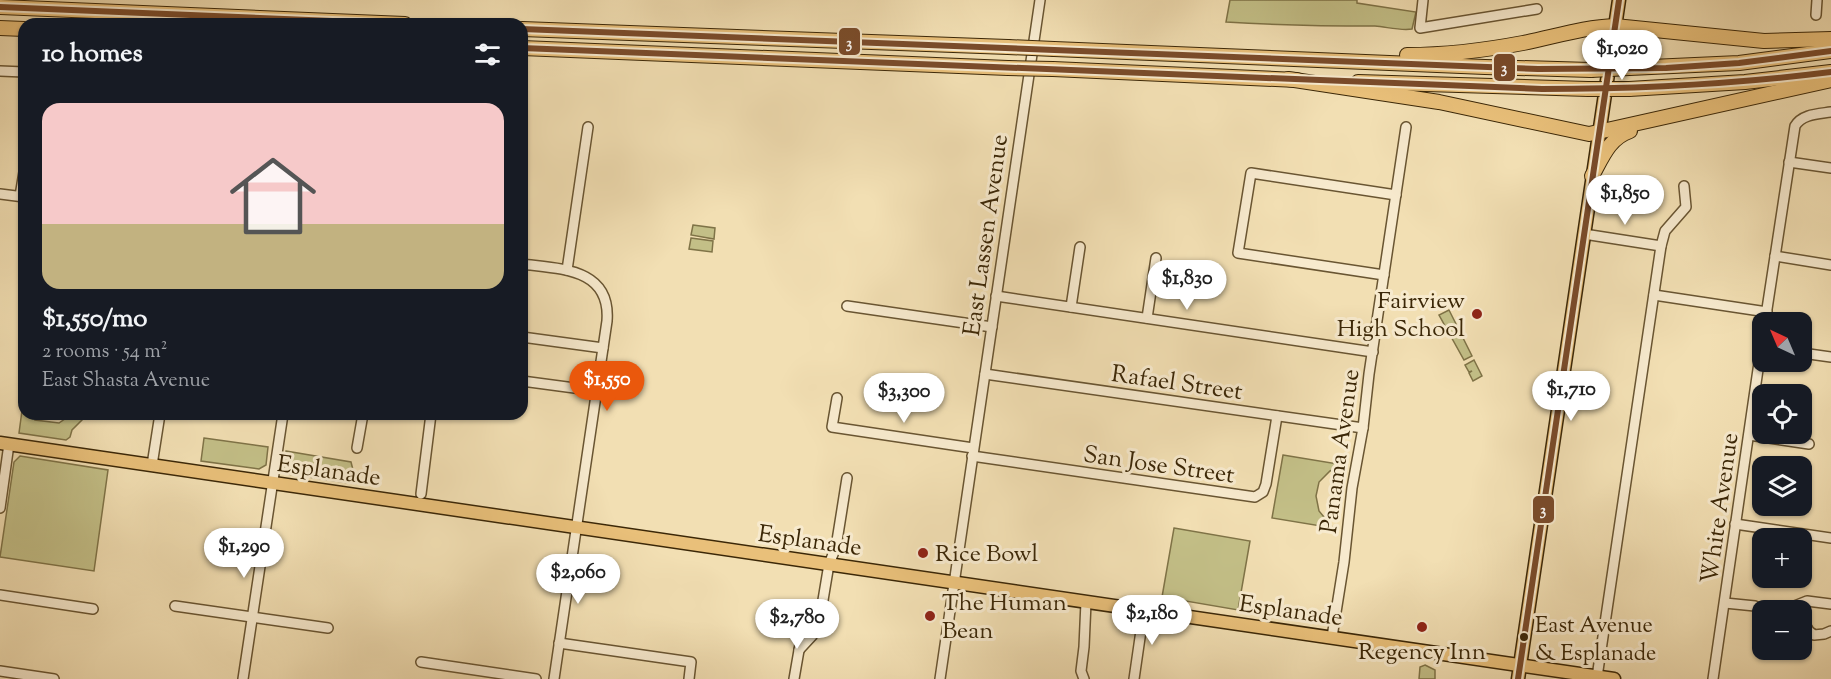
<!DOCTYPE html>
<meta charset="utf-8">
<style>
body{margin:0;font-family:"Sorts Mill Goudy",serif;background:#242831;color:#f1f3f6;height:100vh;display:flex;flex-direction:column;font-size:22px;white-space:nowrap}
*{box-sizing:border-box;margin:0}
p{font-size:20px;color:#9ea1a6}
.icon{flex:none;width:33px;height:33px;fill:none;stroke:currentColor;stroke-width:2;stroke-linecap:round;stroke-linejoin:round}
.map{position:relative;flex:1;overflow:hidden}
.panel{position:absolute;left:18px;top:18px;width:510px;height:402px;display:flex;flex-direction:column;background:#171b24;border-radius:18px;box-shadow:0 2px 4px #0004}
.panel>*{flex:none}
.needle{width:39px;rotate:316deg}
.buttons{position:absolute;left:1752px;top:312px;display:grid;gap:12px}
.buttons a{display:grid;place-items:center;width:60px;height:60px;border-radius:12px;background:#171b24;box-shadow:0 2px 4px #0004;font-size:30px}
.price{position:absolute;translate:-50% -51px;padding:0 14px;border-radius:21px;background:#fff;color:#222;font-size:20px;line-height:39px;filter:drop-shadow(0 2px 3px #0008)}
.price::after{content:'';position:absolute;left:50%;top:36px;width:18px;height:14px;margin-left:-9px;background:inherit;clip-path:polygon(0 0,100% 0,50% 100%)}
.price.current{background:#ea580c;color:#fff}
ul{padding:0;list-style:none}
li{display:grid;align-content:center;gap:12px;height:318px;padding:0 24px}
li+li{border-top:2px solid #363941}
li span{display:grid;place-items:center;height:186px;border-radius:18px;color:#555}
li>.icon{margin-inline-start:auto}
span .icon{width:108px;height:108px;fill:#fffc;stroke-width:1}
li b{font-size:26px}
h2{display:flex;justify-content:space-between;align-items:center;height:72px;padding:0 24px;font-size:26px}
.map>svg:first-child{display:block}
.green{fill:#c3bf87;stroke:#7f7347;stroke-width:1.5}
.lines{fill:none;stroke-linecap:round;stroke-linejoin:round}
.minor-casing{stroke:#695532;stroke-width:12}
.major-casing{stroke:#3b2707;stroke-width:15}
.highway-casing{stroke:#3b2707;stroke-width:16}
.minor{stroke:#f7eace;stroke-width:9}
.major{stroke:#e9c07a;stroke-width:12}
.highway{stroke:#e9c07a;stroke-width:14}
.highway-bridge-casing{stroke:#3b2707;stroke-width:16;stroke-linecap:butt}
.highway-bridge{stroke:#e9c07a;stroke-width:14}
.bus-1-casing{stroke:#f7eace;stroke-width:10}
.bus-1{stroke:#7a4b2a;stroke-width:6}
.poi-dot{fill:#8f2418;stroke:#f7eace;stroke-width:2}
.bus-dot{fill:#3b2707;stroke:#f7eace;stroke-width:2}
.labels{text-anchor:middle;stroke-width:6;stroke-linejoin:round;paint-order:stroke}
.bus-label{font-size:22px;fill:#3b2707;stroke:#f7eace;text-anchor:start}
.street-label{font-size:24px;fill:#3b2707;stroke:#f7eace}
.poi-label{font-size:24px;fill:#3b2707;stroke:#f7eace;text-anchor:start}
.line-badge{stroke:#f7eace;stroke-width:2}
.badge-label{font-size:16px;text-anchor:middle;font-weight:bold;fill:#fff}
</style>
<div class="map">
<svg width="1831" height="679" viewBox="0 0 1831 679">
<rect width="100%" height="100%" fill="#f2dfb3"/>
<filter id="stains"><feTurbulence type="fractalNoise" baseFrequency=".00333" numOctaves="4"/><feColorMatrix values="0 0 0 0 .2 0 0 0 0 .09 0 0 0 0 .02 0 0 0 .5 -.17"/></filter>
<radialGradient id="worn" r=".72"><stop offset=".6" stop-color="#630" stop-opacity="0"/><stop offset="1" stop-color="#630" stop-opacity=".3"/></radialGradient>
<g class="green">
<path d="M1230,0h127v3l59,9 -4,17c-11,2 -25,-2 -37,-3 -50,0 -99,-1 -149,-4z"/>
<path d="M693,225l22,3 -1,11 -23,-4z"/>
<path d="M691,238l22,3 -1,11 -23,-3z"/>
<path d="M1449,310l23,46 -8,4 -25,-45z"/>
<path d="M1474,360l8,16 -9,5 -4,-8 3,-2 -3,1 -4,-7z"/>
<path d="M23,403l1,11h11v6l24,3 13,-9h16l-16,16 -2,7 -4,3 -47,-7z"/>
<path d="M204,438l64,9 -2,18 -7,4 -58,-8z"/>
<path d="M286,451l65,11 5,20 -7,1 -61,-9 -4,-6z"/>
<path d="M1283,455l61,10 -14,6 -11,11 -3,14 3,15 14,17 -61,-10z"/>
<path d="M20,456l88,14 -14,101 -94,-14 14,-95z"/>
<path d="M1174,528l76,13 -12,69 -76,-13z"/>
<path d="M1425,665l10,5v9h-16l1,-12z"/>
</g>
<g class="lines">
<g class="minor-casing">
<g id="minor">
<path d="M1423,0l-3,28 117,-19"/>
<path d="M1816,15l1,-15"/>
<path d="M0,71l24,1"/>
<path d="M1789,162l42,6"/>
<path d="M0,194l24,3"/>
<path d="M20,196l4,-24"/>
<path d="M1584,234l77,12"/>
<path d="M1775,256l56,9"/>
<path d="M522,264c38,5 89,4 85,57l-53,358"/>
<path d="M567,270l21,-143"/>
<path d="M1384,275l-146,-22 13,-80 145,22"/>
<path d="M1654,295l113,17"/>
<path d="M996,296l377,56"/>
<path d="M847,306l145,21"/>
<path d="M1071,307l9,-60"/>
<path d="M1147,318l9,-60"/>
<path d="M1765,322l30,-196c7,-12 23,-12 36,-14"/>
<path d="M522,337l81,11"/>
<path d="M1802,353l29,4"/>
<path d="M985,374l378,54"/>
<path d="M522,381l75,10"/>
<path d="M837,398l-5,29 141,21"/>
<path d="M1749,435l60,9"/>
<path d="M357,448l6,-34"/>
<path d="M972,456l283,41 8,-5 3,-8 11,-68"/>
<path d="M152,465l8,-51"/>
<path d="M421,494l10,-80"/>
<path d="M0,508l9,-64"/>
<path d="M1735,524l96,14"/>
<path d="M0,595l93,14"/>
<path d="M1725,603l30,3 8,4"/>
<path d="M175,606l153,22"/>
<path d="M1795,610l-3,-3 15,-6 24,3"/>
<path d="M1802,619l7,12 5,4 10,-1 7,-3"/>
<path d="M1332,637l12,-75 8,-74 11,-60 6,-54 37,-247"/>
<path d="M559,643l132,19 -2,17"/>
<path d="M799,650l13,-14 10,-30 7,-42 7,-17 11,-69"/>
<path d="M421,662l115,17"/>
<path d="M0,671l54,8"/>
<path d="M1597,677l64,-431 4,-15 21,-24 -2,-21"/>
<path d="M243,679l40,-265"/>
<path d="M794,679l8,-46 13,-13"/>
<path d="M940,679l100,-679"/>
<path d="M1084,679l-3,-8 3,-24 2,-45"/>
<path d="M1134,679l10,-69"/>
<path d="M1713,679l49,-337"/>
</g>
</g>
<g class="major-casing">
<g id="major">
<path d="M0,443l1614,236"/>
<path d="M1518,679l101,-679"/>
</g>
</g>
<g class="highway-casing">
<g id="highway">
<path d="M0,7l405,17"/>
<path d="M0,28l24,1"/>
<path d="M522,29l486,18"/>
<path d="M522,48l486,20"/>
<path d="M1054,49l431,18 106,3"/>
<path d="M1407,55c39,0 79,-5 116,-12 31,-6 61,-16 92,-17l149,15 67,-2"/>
<path d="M1629,68l110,-5 92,-12"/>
<path d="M1053,69l244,11"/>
<path d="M1288,79l151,23 150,32 242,-54"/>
<path d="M1358,82l230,7"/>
<path d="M1629,89l116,-7 86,-10"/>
<path d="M1592,176c10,-18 17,-38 38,-45"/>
</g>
</g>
<use href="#minor" class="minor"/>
<use href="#major" class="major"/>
<use href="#highway" class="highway"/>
<g class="highway-bridge-casing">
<g id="highway-bridge">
<path d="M1008,47l46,2"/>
<path d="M1008,68l45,1"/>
<path d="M1591,70l38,-2"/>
<path d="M1588,89h41"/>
</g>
</g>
<use href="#highway-bridge" class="highway-bridge"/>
<g class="bus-1-casing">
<g id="bus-1">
<path d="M0,7l405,17"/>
<path d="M522,29l1016,40 128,-1 73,-5 92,-12"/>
<path d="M522,48l1020,41c97,0 193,-5 289,-17"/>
<path d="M1518,679l101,-679"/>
</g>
</g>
<use href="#bus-1" class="bus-1"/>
</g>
<g class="poi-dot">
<circle cx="1477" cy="314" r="6"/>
<circle cx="923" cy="553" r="6"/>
<circle cx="930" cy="616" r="6"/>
<circle cx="1422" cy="627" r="6"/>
</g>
<circle class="bus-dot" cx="1524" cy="637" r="5"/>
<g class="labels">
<g class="bus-label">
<text x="1535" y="632">East Avenue<tspan x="1535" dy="28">&amp; Esplanade</tspan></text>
</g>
<g class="street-label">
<text transform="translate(985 235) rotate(-82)" y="8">East Lassen Avenue</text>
<text transform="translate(1177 382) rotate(8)" y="8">Rafael Street</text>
<text transform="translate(1339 451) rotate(-82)" y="8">Panama Avenue</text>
<text transform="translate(1159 464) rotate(8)" y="8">San Jose Street</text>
<text transform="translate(329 470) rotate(8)" y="8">Esplanade</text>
<text transform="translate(1719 508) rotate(-82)" y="8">White Avenue</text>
<text transform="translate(810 540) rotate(8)" y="8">Esplanade</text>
<text transform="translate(1291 610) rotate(8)" y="8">Esplanade</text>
</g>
<g class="poi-label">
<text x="1465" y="308" text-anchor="end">Fairview<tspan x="1465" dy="28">High School</tspan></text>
<text x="935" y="561">Rice Bowl</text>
<text x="942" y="610">The Human<tspan x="942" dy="28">Bean</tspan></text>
<text x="1422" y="659" text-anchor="middle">Regency Inn</text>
</g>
</g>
<g class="line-badge">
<rect x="838" y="27" width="23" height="29" rx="6" fill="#7a4b2a"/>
<rect x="1493" y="53" width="23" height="29" rx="6" fill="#7a4b2a"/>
<rect x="1532" y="495" width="23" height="29" rx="6" fill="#7a4b2a"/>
</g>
<g class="badge-label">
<text x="849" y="48">3</text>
<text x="1504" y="73">3</text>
<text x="1543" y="515">3</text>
</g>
<rect width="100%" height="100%" filter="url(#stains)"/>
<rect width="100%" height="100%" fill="url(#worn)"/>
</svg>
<div class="buttons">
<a><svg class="needle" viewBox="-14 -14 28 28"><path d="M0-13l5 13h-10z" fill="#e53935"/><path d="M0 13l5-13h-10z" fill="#9ea1a6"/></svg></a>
<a><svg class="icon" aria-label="locate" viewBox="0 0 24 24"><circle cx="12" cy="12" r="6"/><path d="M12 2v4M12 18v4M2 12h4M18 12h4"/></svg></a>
<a><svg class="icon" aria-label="layers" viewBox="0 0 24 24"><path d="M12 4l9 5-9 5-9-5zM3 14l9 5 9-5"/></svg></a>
<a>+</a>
<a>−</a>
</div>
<b class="price" style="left:1622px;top:81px">$1,020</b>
<b class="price" style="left:1625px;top:226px">$1,850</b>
<b class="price" style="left:1187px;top:311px">$1,830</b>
<b class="price current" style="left:607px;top:412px">$1,550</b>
<b class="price" style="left:1571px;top:422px">$1,710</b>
<b class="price" style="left:904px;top:424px">$3,300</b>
<b class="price" style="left:244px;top:579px">$1,290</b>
<b class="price" style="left:578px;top:605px">$2,060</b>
<b class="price" style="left:1152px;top:646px">$2,180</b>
<b class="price" style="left:797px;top:650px">$2,780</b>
<section class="panel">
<h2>10 homes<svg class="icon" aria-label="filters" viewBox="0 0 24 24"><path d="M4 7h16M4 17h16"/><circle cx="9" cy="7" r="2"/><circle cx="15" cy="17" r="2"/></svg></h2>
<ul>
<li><span style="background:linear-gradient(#f6c9c9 65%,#c2b280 0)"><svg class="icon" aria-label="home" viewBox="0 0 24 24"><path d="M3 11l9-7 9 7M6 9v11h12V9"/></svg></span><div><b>$1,550/mo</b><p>2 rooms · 54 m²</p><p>East Shasta Avenue</p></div></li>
</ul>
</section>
</div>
